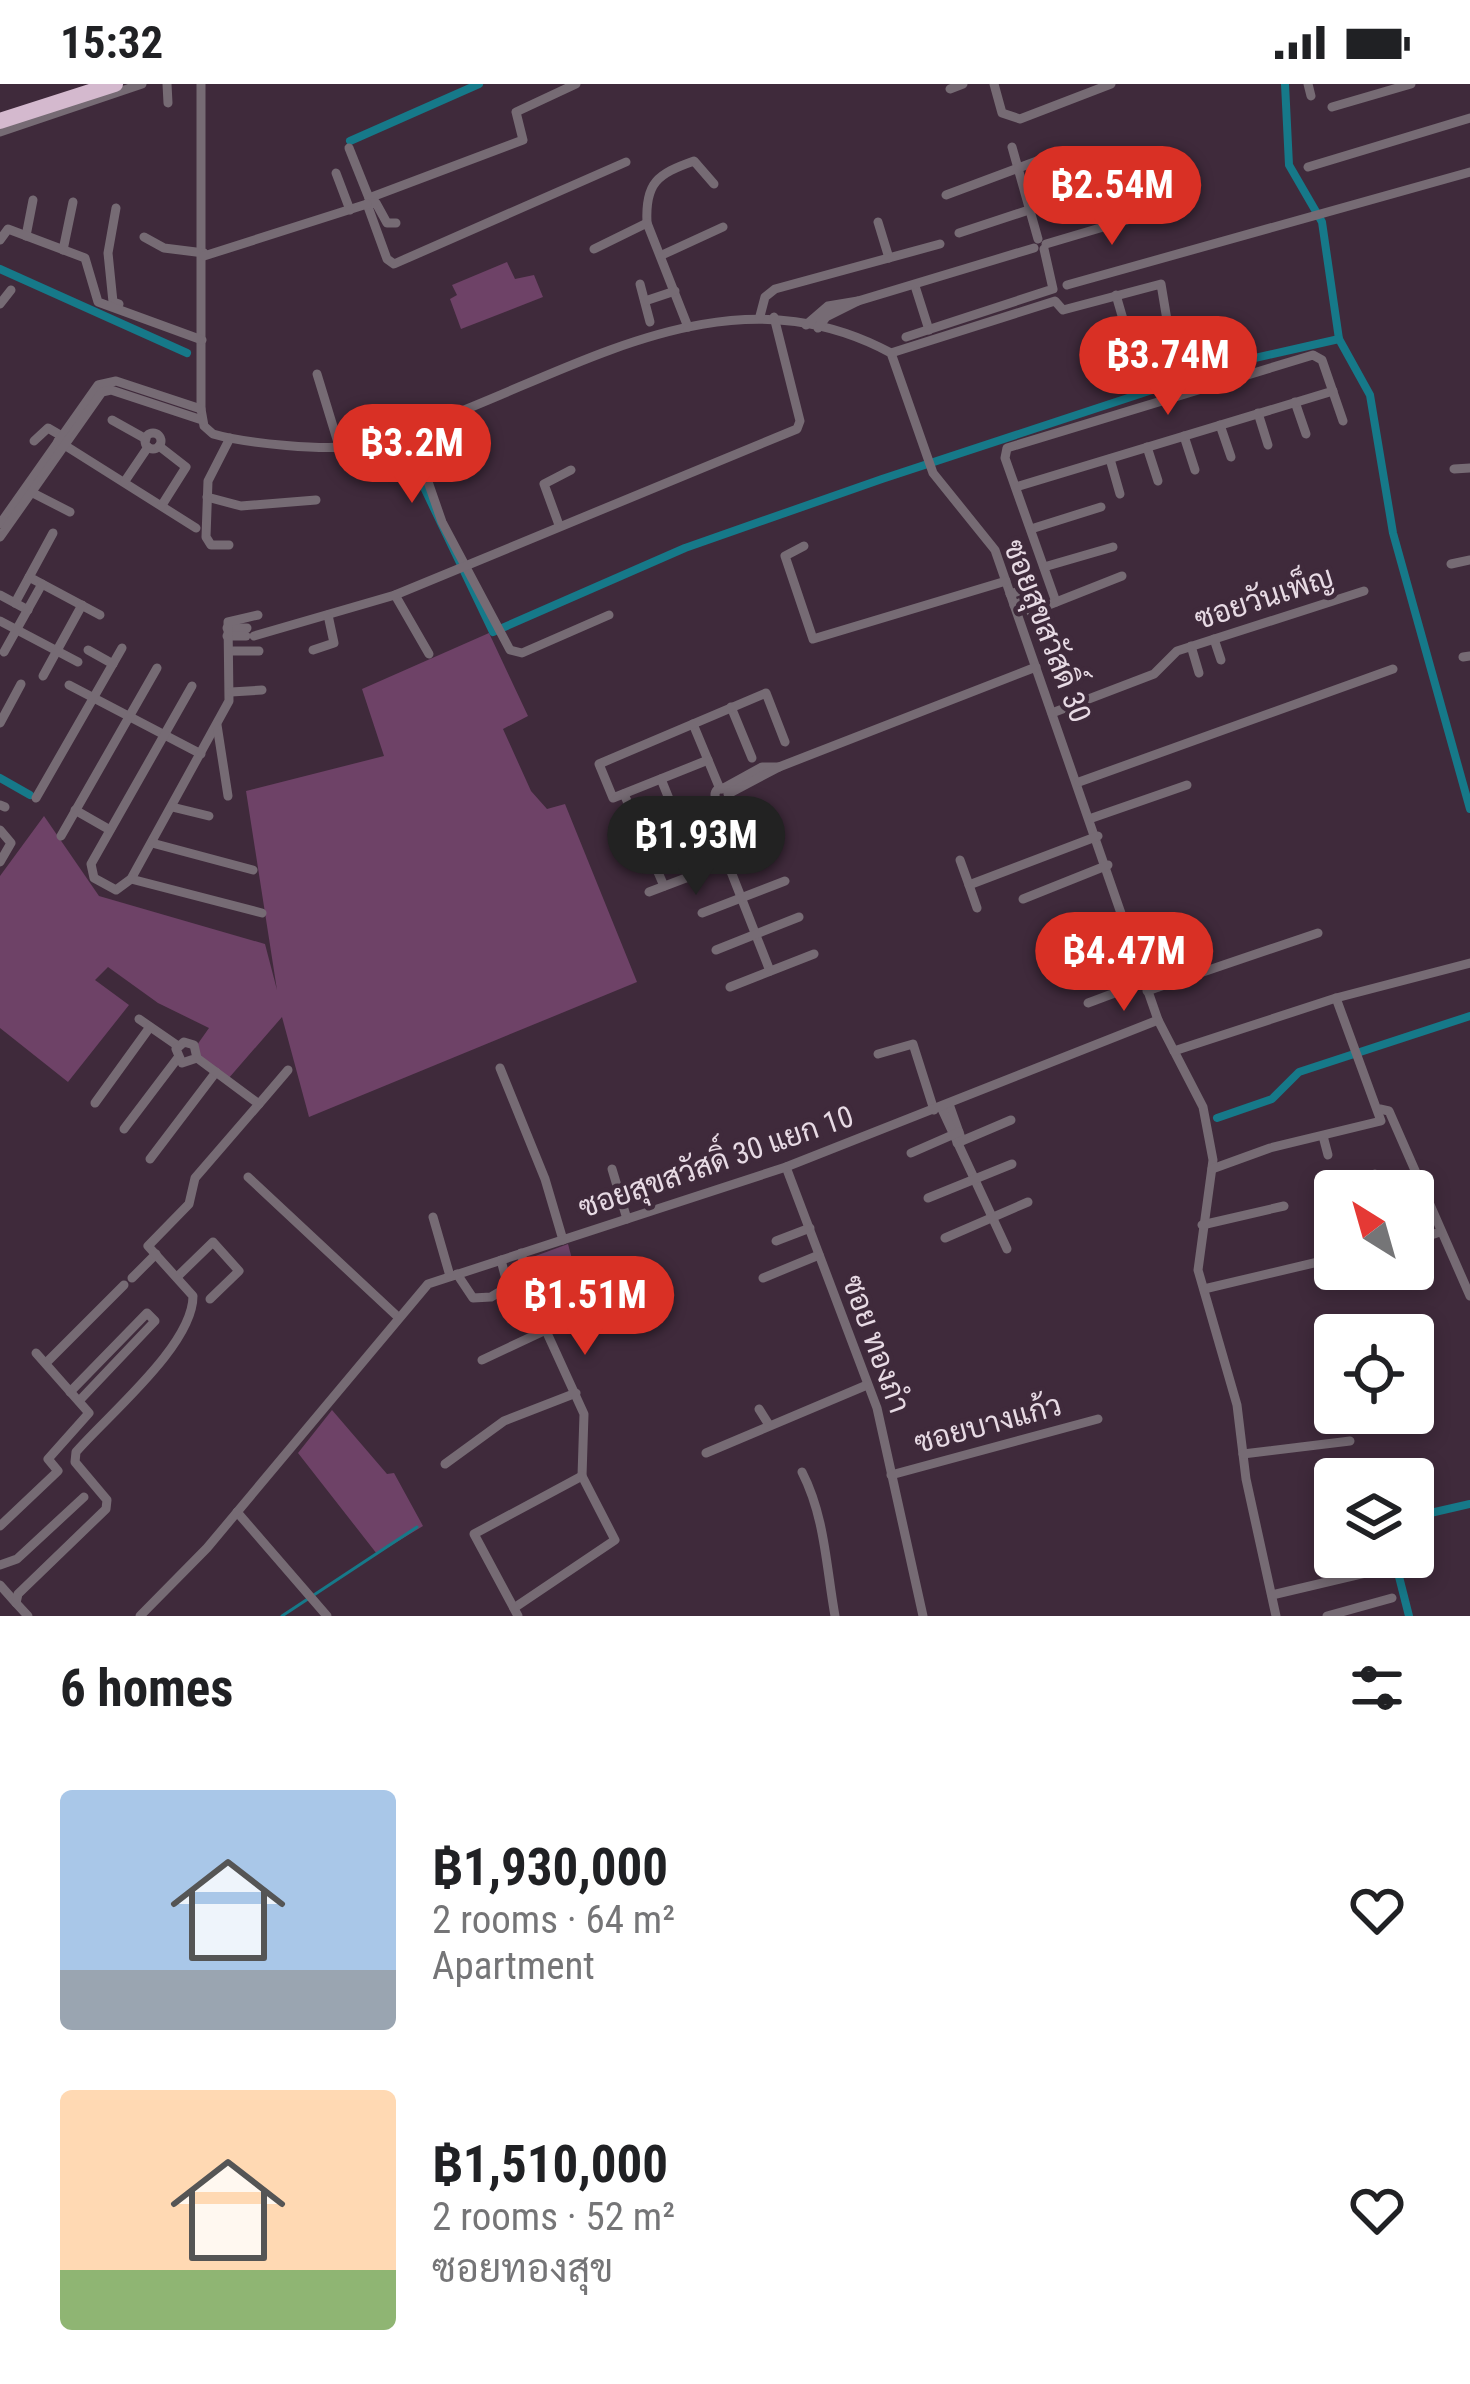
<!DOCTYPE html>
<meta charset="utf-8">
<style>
body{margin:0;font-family:"Roboto Condensed",Sarabun,sans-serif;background:#f6f6f6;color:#202124;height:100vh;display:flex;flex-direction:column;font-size:45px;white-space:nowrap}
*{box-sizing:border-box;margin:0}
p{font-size:39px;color:#757577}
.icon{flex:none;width:66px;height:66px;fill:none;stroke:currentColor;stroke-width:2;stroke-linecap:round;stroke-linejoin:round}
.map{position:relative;height:1532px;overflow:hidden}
.sheet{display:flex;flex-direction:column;background:#fff;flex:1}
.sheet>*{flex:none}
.needle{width:78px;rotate:323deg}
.tools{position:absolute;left:1314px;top:1086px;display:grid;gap:24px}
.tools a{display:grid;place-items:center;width:120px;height:120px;border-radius:12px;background:#fff;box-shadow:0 6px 18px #0003;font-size:60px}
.price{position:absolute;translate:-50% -102px;padding:0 27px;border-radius:42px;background:#d93025;color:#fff;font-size:39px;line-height:78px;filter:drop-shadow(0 3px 6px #0008)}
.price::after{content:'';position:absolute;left:50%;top:72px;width:36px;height:27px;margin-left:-18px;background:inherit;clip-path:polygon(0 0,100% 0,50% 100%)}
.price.selected{background:#222;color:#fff}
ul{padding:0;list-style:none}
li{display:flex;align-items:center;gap:36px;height:300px;padding:0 60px}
li span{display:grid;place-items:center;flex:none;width:336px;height:240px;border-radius:12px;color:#555}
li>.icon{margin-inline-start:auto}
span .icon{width:144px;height:144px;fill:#fffc;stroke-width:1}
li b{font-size:51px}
h2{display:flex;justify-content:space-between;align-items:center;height:144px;padding:0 60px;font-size:51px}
.status{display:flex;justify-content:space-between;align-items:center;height:84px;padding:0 60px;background:#fff;direction:ltr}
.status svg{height:33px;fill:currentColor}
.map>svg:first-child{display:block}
.green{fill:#6e4267}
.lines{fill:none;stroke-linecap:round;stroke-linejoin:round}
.stream{stroke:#167989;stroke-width:3}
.canal{stroke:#167989;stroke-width:8}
.minor{stroke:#766b74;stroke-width:9}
.motorway{stroke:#d4b9ce;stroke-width:16}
.labels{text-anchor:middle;stroke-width:9;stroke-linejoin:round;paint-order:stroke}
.street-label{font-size:30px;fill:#e7dae4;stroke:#3f2a3b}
</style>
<div class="status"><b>15:32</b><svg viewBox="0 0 49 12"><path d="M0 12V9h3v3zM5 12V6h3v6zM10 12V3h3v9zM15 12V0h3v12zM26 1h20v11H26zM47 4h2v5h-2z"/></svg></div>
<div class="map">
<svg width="1470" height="1532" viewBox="0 0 1470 1532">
<rect width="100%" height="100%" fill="#3f2a3b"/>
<g class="green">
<path d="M507,178l8,17 19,-4 9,22 -82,32 -11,-30 7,-4 -5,-10z"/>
<path d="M489,549l39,83 -25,13 28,62 16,18 18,-5 72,178 -328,135 -27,-100 -54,62 -28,-22 -3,-12 12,-17 -51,-25 -50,-36 -13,13 34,25 -61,77 -68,-54v-152l44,-60 55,80 166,48 12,46 -31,-199 138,-35 -22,-67z"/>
<path d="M568,1160l15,56 -32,25 -21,-67z"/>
<path d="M332,1326l55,64 7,-1 29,53 -46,28 -79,-101z"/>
</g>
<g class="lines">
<path class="stream" d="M282,1532l135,-89"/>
<g class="canal">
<path d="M1285,0l4,81 33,57 17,117 31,56 23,138 77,276"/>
<path d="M350,57l129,-57"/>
<path d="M0,185l187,84"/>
<path d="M408,370l85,178 192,-84 197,-69 355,-117 102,-23"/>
<path d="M0,694l30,17"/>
<path d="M1217,1034l55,-19 27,-27 171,-56"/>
<path d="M1413,1433l57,-13"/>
<path d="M1394,1473l15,59"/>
</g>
<g class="minor">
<path d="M167,0l1,19"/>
<path d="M201,0v325l3,17 9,8c31,9 116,18 146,11 178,-42 346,-192 532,-92l42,120 62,77 163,470 45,87 10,53 -15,110 39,135 9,74 30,137"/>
<path d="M994,0l8,29 18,6 91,-35"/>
<path d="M1308,0l3,12"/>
<path d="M950,5l13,-5"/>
<path d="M1332,23l79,-23"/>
<path d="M0,48l142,-48"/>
<path d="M1012,63l26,92"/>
<path d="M349,64l20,50"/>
<path d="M1308,83l162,-49"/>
<path d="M336,89l14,37"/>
<path d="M946,111l115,-43"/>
<path d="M369,114l154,-58 -7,-28 60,-28"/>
<path d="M367,120l20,55 7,5 232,-102"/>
<path d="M367,120l9,-1 11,20h9"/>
<path d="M116,124l-8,45 5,49 6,2"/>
<path d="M878,138l11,36"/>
<path d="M647,139c-2,-40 10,-49 47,-62l20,23"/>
<path d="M959,149l118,-39"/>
<path d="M26,152l7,-36"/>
<path d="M144,153l20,11 40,5"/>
<path d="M0,156l8,-11 77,29 13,44 104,38"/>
<path d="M1046,160l118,-35"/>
<path d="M594,165l53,-26 41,104"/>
<path d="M63,166l10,-48"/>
<path d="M662,171l61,-28"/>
<path d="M204,172l163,-52"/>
<path d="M640,200l10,38"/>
<path d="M1067,201l403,-113"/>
<path d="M915,202l14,44"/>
<path d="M1116,211l25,86"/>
<path d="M645,217l30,-10"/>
<path d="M858,217l176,-53"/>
<path d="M0,220l11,-14"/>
<path d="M760,232l5,-19 10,-8 165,-45"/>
<path d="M806,241l22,-19 30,-5 -32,16 -8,11"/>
<path d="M906,253l147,-48 -9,-40"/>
<path d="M891,269l164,-52 8,9 98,-26 7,42 -39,14"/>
<path d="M317,290l22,72"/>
<path d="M1295,318l11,32"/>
<path d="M1258,329l10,32"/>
<path d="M112,336l34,19"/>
<path d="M1220,341l11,32"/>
<path d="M409,343l33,95 68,128 12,3 87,-38"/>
<circle cx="153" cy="357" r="8"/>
<path d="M1184,352l11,34"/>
<path d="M34,357l14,-13 12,7"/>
<path d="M58,357l138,87"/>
<path d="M159,362l27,21 -24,38"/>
<path d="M1147,363l11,34"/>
<path d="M1110,375l10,35"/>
<path d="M1454,385l16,-1"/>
<path d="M125,397l23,-34"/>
<path d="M1016,403l317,-96"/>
<path d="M27,406l43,22"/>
<path d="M207,413l34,9 75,-6"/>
<path d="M0,440l98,-139 18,-4 85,28"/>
<path d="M559,441l-15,-41 27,-14"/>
<path d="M1031,445l70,-22"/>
<path d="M0,453l102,-145 9,-2 91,30"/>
<path d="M229,461h-18l-5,-8 2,-56 22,-43"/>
<path d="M804,462l-19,10 28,83 193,-58"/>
<path d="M1451,480l19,-4"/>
<path d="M1044,483l69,-20"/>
<path d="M29,493l71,38"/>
<path d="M1010,510l19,-6"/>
<path d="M0,511l28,15"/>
<path d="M395,511l34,59"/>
<path d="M1056,518l-51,-144 2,-10 306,-93 9,5 21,61"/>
<path d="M15,519l38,-70"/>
<path d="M1014,521l18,-7"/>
<path d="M1031,528l91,-36"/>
<path d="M0,537l78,41"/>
<path d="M227,544h20"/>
<path d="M227,552h19"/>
<path d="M254,552l141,-41 402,-166 3,-8 -26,-104"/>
<path d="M1214,555l7,21"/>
<path d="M1191,562l8,27"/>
<path d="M88,566l25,14"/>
<path d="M313,566l21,-7 -6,-28"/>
<path d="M229,567h30"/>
<path d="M4,568l38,-68"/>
<path d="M1463,573l7,-1"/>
<path d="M43,592l39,-71"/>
<path d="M69,601l132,69"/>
<path d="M192,602l-101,178 3,14 22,12 15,-11 98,-178 -1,-79 30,-7"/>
<path d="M231,608l31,-2"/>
<path d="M731,623l21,51"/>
<path d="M1052,629l102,-39 23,-23 187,-60"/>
<path d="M0,639l21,-39"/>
<path d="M693,640l27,65"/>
<path d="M217,641l11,71"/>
<path d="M708,676l-95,38 -14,-34 167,-71 19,49"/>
<path d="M661,695l38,94"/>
<path d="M1079,698l314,-113"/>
<circle cx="722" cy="711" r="7"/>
<path d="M722,705l40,-22h17"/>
<path d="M624,710l40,92"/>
<path d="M728,710l51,-27 257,-100"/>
<path d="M36,714l86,-150"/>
<path d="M722,718l-3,39 51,130"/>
<path d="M0,721l5,2"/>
<path d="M172,723l37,9"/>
<path d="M75,726l35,20"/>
<path d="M1092,734l95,-33"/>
<path d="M0,746l11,13 -11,19"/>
<path d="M61,752l96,-168"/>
<path d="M152,759l101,27"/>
<path d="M960,776l9,25"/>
<path d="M131,795l131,34"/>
<path d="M649,808l124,-47 -15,-38 -22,7"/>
<path d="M1023,815l85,-34"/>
<path d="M977,824l-8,-23 129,-49"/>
<path d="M702,829l83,-32"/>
<path d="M716,866l83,-33"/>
<path d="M730,903l84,-33"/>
<path d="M1147,907l171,-58"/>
<path d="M1088,919l56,-21"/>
<path d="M139,935l39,27"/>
<path d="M1174,967l162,-53 134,-35"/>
<path d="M878,970l35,-10 21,66"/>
<path d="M500,984l45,111 18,61"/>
<path d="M95,1019l55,-76"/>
<path d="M259,1020l29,-34"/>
<path d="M949,1020l12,34"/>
<path d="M941,1023l66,142"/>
<path d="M1380,1025l9,2 81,185"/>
<path d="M124,1045l53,-70"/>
<path d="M1323,1052l5,19"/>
<path d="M957,1059l54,-23"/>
<path d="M911,1069l48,-21"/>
<path d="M150,1075l66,-87"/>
<path d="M786,1083l91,241 46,208"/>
<path d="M612,1085l15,50"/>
<path d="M1212,1085l58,-21 111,-27 -45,-123"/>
<path d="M1375,1090l6,17"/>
<path d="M248,1093l150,140"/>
<path d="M928,1114l84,-34"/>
<path d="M433,1133l17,59"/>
<path d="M1331,1139l4,25"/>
<path d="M1202,1141l82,-19"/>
<path d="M945,1154l83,-36"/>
<path d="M776,1157l34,-13"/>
<path d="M1413,1157l27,-9"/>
<path d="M457,1190l16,24 18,-1 17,-10 -7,-27"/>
<path d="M177,1193l36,-35 26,29 -29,28"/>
<path d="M132,1194l24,-24"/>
<path d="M763,1194l56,-23"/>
<path d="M1204,1205l131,-31"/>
<path d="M482,1276l64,-30"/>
<path d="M46,1279l78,-78"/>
<path d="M70,1308l77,-79 8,8 -76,80"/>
<path d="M759,1325l10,16"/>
<path d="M706,1369l161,-68"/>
<path d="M1243,1370l107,-13"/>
<path d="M445,1380l59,-43 72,-28"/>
<path d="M802,1388c23,45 24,94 33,144"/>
<path d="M891,1391l207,-56"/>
<path d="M237,1428l90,104"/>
<path d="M0,1442l58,-55 -10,-12 41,-46 -53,-60"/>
<path d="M0,1481l17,-6 67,-62"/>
<path d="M0,1501l16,18"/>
<path d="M1272,1511l106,-25"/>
<path d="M514,1524l101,-68 -33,-64 2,-62 -47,-103 -16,-58"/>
<path d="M28,1532l-12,-13 2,-9 88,-85 1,-9 -32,-38 1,-10c33,-38 117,-107 117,-156l-45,-50 41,-42 6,-26 64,-74 -62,-46 -3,-13 -10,-3 -8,7 6,14 15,-5"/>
<path d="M140,1532l67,-68 221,-264 358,-117 372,-147"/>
<path d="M518,1532l-44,-82 108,-58"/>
<path d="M1327,1532l65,-18"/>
</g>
<path class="motorway" d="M0,37l115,-37"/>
</g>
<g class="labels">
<g class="street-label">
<text transform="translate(1264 514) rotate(-18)" y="10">ซอยวันเพ็ญ</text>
<text transform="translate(1047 547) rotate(69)" y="10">ซอยสุขสวัสดิ์ 30</text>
<text transform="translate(716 1078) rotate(-19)" y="10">ซอยสุขสวัสดิ์ 30 แยก 10</text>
<text transform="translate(876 1260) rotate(70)" y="10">ซอย ทองภํา</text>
<text transform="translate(988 1340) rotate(-15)" y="10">ซอยบางแก้ว</text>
</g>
</g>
</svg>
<div class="tools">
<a><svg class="needle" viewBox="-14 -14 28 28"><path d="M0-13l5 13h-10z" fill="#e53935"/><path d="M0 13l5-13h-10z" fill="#757577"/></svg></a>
<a><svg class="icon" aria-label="locate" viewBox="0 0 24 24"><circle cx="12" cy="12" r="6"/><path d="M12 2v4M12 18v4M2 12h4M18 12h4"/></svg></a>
<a><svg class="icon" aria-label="layers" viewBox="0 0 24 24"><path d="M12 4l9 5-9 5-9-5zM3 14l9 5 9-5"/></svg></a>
</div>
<b class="price" style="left:1112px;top:164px">฿2.54M</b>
<b class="price" style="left:1168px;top:334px">฿3.74M</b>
<b class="price" style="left:412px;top:422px">฿3.2M</b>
<b class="price selected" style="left:696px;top:814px">฿1.93M</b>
<b class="price" style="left:1124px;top:930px">฿4.47M</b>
<b class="price" style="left:585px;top:1274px">฿1.51M</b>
</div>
<section class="sheet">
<h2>6 homes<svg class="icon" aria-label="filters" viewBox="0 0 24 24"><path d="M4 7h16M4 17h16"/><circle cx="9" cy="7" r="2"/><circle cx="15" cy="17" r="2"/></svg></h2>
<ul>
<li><span style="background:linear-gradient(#a9c7e8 75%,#9aa5b1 0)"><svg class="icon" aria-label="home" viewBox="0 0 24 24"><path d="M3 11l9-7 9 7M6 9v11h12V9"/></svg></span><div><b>฿1,930,000</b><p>2 rooms · 64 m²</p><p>Apartment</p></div><svg class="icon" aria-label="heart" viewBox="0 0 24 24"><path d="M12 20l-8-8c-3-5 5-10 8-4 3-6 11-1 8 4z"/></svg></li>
<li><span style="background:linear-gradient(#ffd9b3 75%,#8fb573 0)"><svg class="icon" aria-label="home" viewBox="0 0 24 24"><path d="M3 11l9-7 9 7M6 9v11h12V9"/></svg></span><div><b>฿1,510,000</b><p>2 rooms · 52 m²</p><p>ซอยทองสุข</p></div><svg class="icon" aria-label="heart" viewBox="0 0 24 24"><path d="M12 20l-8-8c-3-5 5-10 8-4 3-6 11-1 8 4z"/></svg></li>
</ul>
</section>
